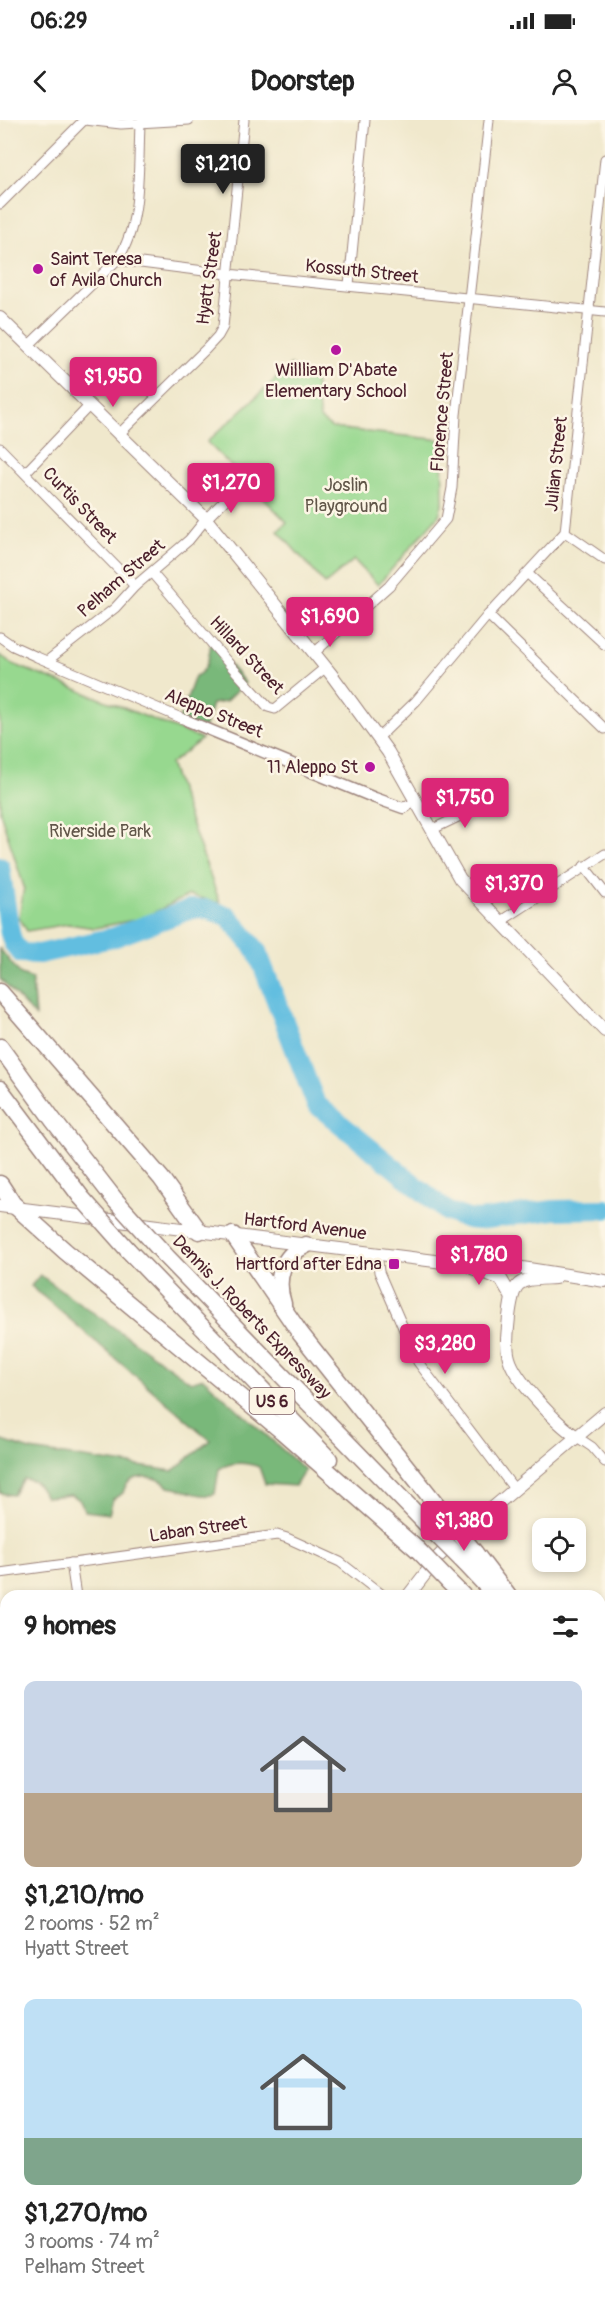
<!DOCTYPE html>
<meta charset="utf-8">
<style>
body{margin:0;font-family:Pangolin,sans-serif;background:#f2f2f2;color:#222;height:100vh;display:flex;flex-direction:column;font-size:22px;white-space:nowrap}
*{box-sizing:border-box;margin:0}
p{font-size:20px;color:#767676}
.icon{flex:none;width:33px;height:33px;fill:none;stroke:currentColor;stroke-width:2;stroke-linecap:round;stroke-linejoin:round}
.map{position:relative;flex:1;overflow:hidden}
.side{position:absolute;left:0px;top:1470px;width:606px;height:722px;display:flex;flex-direction:column;background:#fff;border-radius:18px 18px 0 0;box-shadow:0 3px 9px #0003}
.side>*{flex:none}
.buttons{position:absolute;left:532px;top:1398px;display:grid;gap:12px}
.buttons a{display:grid;place-items:center;width:54px;height:54px;border-radius:12px;background:#fff;box-shadow:0 3px 9px #0003;font-size:30px}
.price{position:absolute;translate:-50% -51px;padding:0 14px;border-radius:6px;background:#db2777;color:#fff;font-size:20px;line-height:39px;filter:drop-shadow(0 2px 3px #0008)}
.price::after{content:'';position:absolute;left:50%;top:36px;width:18px;height:14px;margin-left:-9px;background:inherit;clip-path:polygon(0 0,100% 0,50% 100%)}
.price.on{background:#222;color:#fff}
ul{padding:0;list-style:none}
li{display:grid;align-content:center;gap:12px;height:318px;padding:0 24px}
li span{display:grid;place-items:center;height:186px;border-radius:12px;color:#555}
li>.icon{margin-inline-start:auto}
span .icon{width:108px;height:108px;fill:#fffc;stroke-width:1}
li b{font-size:26px}
h2{display:flex;justify-content:space-between;align-items:center;height:72px;padding:0 24px;font-size:26px}
.status{display:flex;justify-content:space-between;align-items:center;height:42px;padding:0 30px;background:#fff;direction:ltr}
.status svg{height:16px;fill:currentColor}
header{display:flex;justify-content:space-between;align-items:center;height:78px;padding:0 24px;background:#fff;font-size:27px;font-weight:800}
.map>svg:first-child{display:block}
.green{fill:#97d88f;stroke:#707c5d;stroke-width:1.5}
.forest{fill:#79b87a;stroke:#626c52;stroke-width:1.5}
.lines{fill:none;stroke-linecap:round;stroke-linejoin:round}
.river{stroke:#62bee0;stroke-width:20}
.minor-casing{stroke:#9d847c;stroke-width:11}
.tertiary-casing{stroke:#9d847c;stroke-width:13}
.secondary-casing{stroke:#9d847c;stroke-width:14}
.motorway-casing{stroke:#9d847c;stroke-width:19}
.minor{stroke:#fff;stroke-width:9}
.tertiary{stroke:#fff;stroke-width:10}
.secondary{stroke:#fff;stroke-width:12}
.motorway{stroke:#fff;stroke-width:16}
.motorway-bridge-casing{stroke:#9d847c;stroke-width:19;stroke-linecap:butt}
.motorway-bridge{stroke:#fff;stroke-width:16}
.poi-dot{fill:#b5179e;stroke:#fcf5e5;stroke-width:2}
.labels{text-anchor:middle;stroke-width:5;stroke-linejoin:round;paint-order:stroke}
.shield{fill:#fcf5e5;stroke:#7f5f63;stroke-width:1.5}
.shield-label{font-size:16px;font-weight:bold;fill:#4a1f2b}
.poi-label{font-size:18px;fill:#4a1f2b;stroke:#fcf5e5;text-anchor:end}
.street-label{font-size:18px;fill:#4a1f2b;stroke:#fcf5e5}
.park-label{font-size:18px;fill:#615649;stroke:#fcf5e5}
</style>
<div class="status"><b>06:29</b><svg viewBox="0 0 49 12"><path d="M0 12V9h3v3zM5 12V6h3v6zM10 12V3h3v9zM15 12V0h3v12zM26 1h20v11H26zM47 4h2v5h-2z"/></svg></div>
<header><svg class="icon" aria-label="back" viewBox="0 0 24 24"><path d="M15 5l-7 7 7 7"/></svg>Doorstep<svg class="icon" aria-label="person" viewBox="0 0 24 24"><circle cx="12" cy="8" r="4"/><path d="M4 21q1-7 8-7t8 7"/></svg></header>
<div class="map">
<svg width="605" height="2191" viewBox="0 0 605 2191">
<rect width="100%" height="100%" fill="#fcf5e5"/>
<filter id="ink" filterUnits="userSpaceOnUse"><feTurbulence type="fractalNoise" baseFrequency=".0167" numOctaves="2"/><feDisplacementMap in="SourceGraphic" scale="12" xChannelSelector="R" yChannelSelector="G"/><feConvolveMatrix kernelMatrix="1 2 1 2 8 2 1 2 1" color-interpolation-filters="sRGB"/></filter>
<filter id="wash" filterUnits="userSpaceOnUse"><feTurbulence type="fractalNoise" baseFrequency=".008" numOctaves="4" result="noise"/><feDisplacementMap in="SourceGraphic" scale="24" xChannelSelector="R" yChannelSelector="G"/><feGaussianBlur stdDeviation="1.35" result="paint"/><feColorMatrix in="noise" values="0 0 0 0 0 0 0 0 0 0 0 0 0 0 0 0 0 1.4 0 .05"/><feComposite in="paint" operator="in"/></filter>
<g filter="url(#wash)">
<rect width="100%" height="100%" fill="#f0e8cc"/>
<g class="green">
<path d="M291,245l5,5 19,9 5,40 12,9 110,12 1,61 -4,14 -61,70 -24,-25 -29,24 -47,-53 9,-9 -80,-80z"/>
<path d="M0,535l13,9 189,75 -32,25 50,139 -31,-8 -46,23 -48,10 -27,-4 -41,7 -8,-14 5,-30 -24,-75z"/>
</g>
<g class="forest">
<path d="M211,522l34,41 -20,19 -13,2 -8,25 -25,-9 16,-44c14,-5 14,-21 16,-34z"/>
<path d="M0,829l21,26 11,4 3,37 -35,-37z"/>
<path d="M40,1155l151,107 12,-4 102,92 -10,16 -30,-2 -6,-17c-14,-5 -27,-6 -40,2l-4,25c-16,5 -31,-6 -47,-7 -7,-11 -32,-14 -41,-3 -2,2 -3,6 -4,9l-10,6 -4,15 -24,-3 -5,-11 -9,-5 -25,2 -11,-15 -11,-3 -11,16 -13,-2v-53l30,10 143,21 37,-31 -179,-154z"/>
</g>
<g class="lines">
<path class="river" d="M0,747l10,66 3,10 8,10 18,1 76,-17 76,-28h15l22,7 29,35 59,153 132,108 20,7 10,1 76,-10 51,-1"/>
</g>
</g>
<g filter="url(#ink)">
<g class="lines">
<g class="minor-casing">
<g id="minor">
<path d="M85,0l36,4 68,-4"/>
<path d="M0,84l84,-84"/>
<path d="M117,140l111,14 377,38"/>
<path d="M349,165l16,-165"/>
<path d="M29,225l88,-85c25,-34 21,-94 23,-136"/>
<path d="M118,315l88,-86 12,-13 5,-9 21,-207"/>
<path d="M0,328l135,138"/>
<path d="M25,353l64,-67"/>
<path d="M565,412l40,28"/>
<path d="M152,453l78,92 38,42 7,2 51,-42"/>
<path d="M528,454l77,71"/>
<path d="M488,495l117,114"/>
<path d="M0,517l13,9 24,11 151,64"/>
<path d="M314,533l75,-67 57,-67 6,-31 4,-73 33,-295"/>
<path d="M47,541l68,-53 20,-22 54,-46 17,-21 30,-30"/>
<path d="M378,618l38,-37 72,-86 77,-83 40,-373"/>
<path d="M433,709l52,-25"/>
<path d="M584,746l21,27"/>
<path d="M500,802l105,-68"/>
<path d="M377,1134l2,18 39,90 97,128"/>
<path d="M577,1317l15,10 13,15"/>
<path d="M71,1443l5,33"/>
<path d="M0,1453l277,-38 10,3 53,24 44,34"/>
<path d="M0,1580l6,-1"/>
<path d="M600,1733l5,6"/>
<path d="M600,1839l2,1"/>
<path d="M600,2016l5,9"/>
<path d="M0,2030l6,-2"/>
<path d="M600,2082l5,-1"/>
<path d="M0,2162l6,-2"/>
<path d="M515,2186l2,5"/>
<path d="M291,2191l16,-5"/>
</g>
</g>
<g class="tertiary-casing">
<path id="tertiary" d="M188,601l187,77 28,10 4,-2"/>
</g>
<g class="secondary-casing">
<g id="secondary">
<path d="M0,198l206,201 125,155 57,78 72,127 145,152"/>
<path d="M0,1086l459,58 44,1 102,16"/>
<path d="M472,1148l29,11 11,19"/>
<path d="M555,1158c-37,2 -41,-1 -46,39 -1,13 -4,27 0,41 6,22 48,66 68,79"/>
<path d="M408,1476l31,-40 18,-18 148,-125"/>
<path d="M0,1723l6,-1"/>
<path d="M0,1937l6,-7"/>
</g>
</g>
<g class="motorway-casing">
<g id="motorway">
<path d="M0,872l161,186 38,53"/>
<path d="M0,927l53,73 63,81"/>
<path d="M0,969l81,108"/>
<path d="M0,1064l13,20 52,47 217,180 136,119"/>
<path d="M233,1115l67,98 147,185"/>
<path d="M128,1130l201,209"/>
<path d="M165,1135l269,277"/>
<path d="M283,1184c-8,-25 -2,-48 23,-59"/>
<path d="M475,1433l33,43"/>
<path d="M465,1443l31,33"/>
<path d="M448,1461l15,15"/>
<path d="M600,1572l5,3"/>
<path d="M600,1599l5,3"/>
<path d="M600,1635l5,1"/>
</g>
</g>
<use href="#minor" class="minor"/>
<use href="#tertiary" class="tertiary"/>
<use href="#secondary" class="secondary"/>
<use href="#motorway" class="motorway"/>
<g class="motorway-bridge-casing">
<g id="motorway-bridge">
<path d="M81,1077l47,53"/>
<path d="M116,1081l49,54"/>
<path d="M447,1398l28,35"/>
<path d="M434,1412l31,31"/>
<path d="M418,1430l30,31"/>
</g>
</g>
<use href="#motorway-bridge" class="motorway-bridge"/>
</g>
</g>
<g class="poi-dot">
<circle cx="38" cy="149" r="6"/>
<circle cx="336" cy="230" r="6"/>
<circle cx="370" cy="647" r="6"/>
<rect x="388" y="1138" width="12" height="12" rx="3"/>
</g>
<g class="labels">
<rect class="shield" x="249.5" y="1268" width="45" height="26" rx="4.5"/>
<g class="shield-label">
<text x="272" y="1287">US 6</text>
</g>
<g class="poi-label">
<text x="50" y="145" text-anchor="start">Saint Teresa<tspan x="50" dy="21">of Avila Church</tspan></text>
<text x="336" y="256" text-anchor="middle">Willliam D'Abate<tspan x="336" dy="21">Elementary School</tspan></text>
<text x="358" y="653">11 Aleppo St</text>
<text x="382" y="1150">Hartford after Edna</text>
</g>
<g class="street-label">
<text transform="translate(362 151) rotate(6)" y="6">Kossuth Street</text>
<text transform="translate(209 158) rotate(-82)" y="6">Hyatt Street</text>
<text transform="translate(442 292) rotate(-85)" y="6">Florence Street</text>
<text transform="translate(556 344) rotate(-84)" y="6">Julian Street</text>
<text transform="translate(80 385) rotate(46)" y="6">Curtis Street</text>
<text transform="translate(121 458) rotate(-41)" y="6">Pelham Street</text>
<text transform="translate(247 535) rotate(47)" y="6">Hillard Street</text>
<text transform="translate(214 593) rotate(22)" y="6">Aleppo Street</text>
<text transform="translate(305 1106) rotate(7)" y="6">Hartford Avenue</text>
<text transform="translate(252 1197) rotate(46)" y="6">Dennis J. Roberts Expressway</text>
<text transform="translate(198 1409) rotate(-8)" y="6">Laban Street</text>
</g>
<g class="park-label">
<text x="346" y="371">Joslin<tspan x="346" dy="21">Playground</tspan></text>
<text x="100" y="717">Riverside Park</text>
</g>
</g>
</svg>
<div class="buttons">
<a><svg class="icon" aria-label="locate" viewBox="0 0 24 24"><circle cx="12" cy="12" r="6"/><path d="M12 2v4M12 18v4M2 12h4M18 12h4"/></svg></a>
</div>
<b class="price on" style="left:223px;top:75px">$1,210</b>
<b class="price" style="left:113px;top:288px">$1,950</b>
<b class="price" style="left:231px;top:394px">$1,270</b>
<b class="price" style="left:330px;top:528px">$1,690</b>
<b class="price" style="left:465px;top:709px">$1,750</b>
<b class="price" style="left:514px;top:795px">$1,370</b>
<b class="price" style="left:479px;top:1166px">$1,780</b>
<b class="price" style="left:445px;top:1255px">$3,280</b>
<b class="price" style="left:464px;top:1432px">$1,380</b>
<section class="side">
<h2>9 homes<svg class="icon" aria-label="filters" viewBox="0 0 24 24"><path d="M4 7h16M4 17h16"/><circle cx="9" cy="7" r="2"/><circle cx="15" cy="17" r="2"/></svg></h2>
<ul>
<li><span style="background:linear-gradient(#c9d6e8 60%,#b9a48a 0)"><svg class="icon" aria-label="home" viewBox="0 0 24 24"><path d="M3 11l9-7 9 7M6 9v11h12V9"/></svg></span><div><b>$1,210/mo</b><p>2 rooms · 52 m²</p><p>Hyatt Street</p></div></li>
<li><span style="background:linear-gradient(#bfe0f5 75%,#7fa58c 0)"><svg class="icon" aria-label="home" viewBox="0 0 24 24"><path d="M3 11l9-7 9 7M6 9v11h12V9"/></svg></span><div><b>$1,270/mo</b><p>3 rooms · 74 m²</p><p>Pelham Street</p></div></li>
</ul>
</section>
</div>
